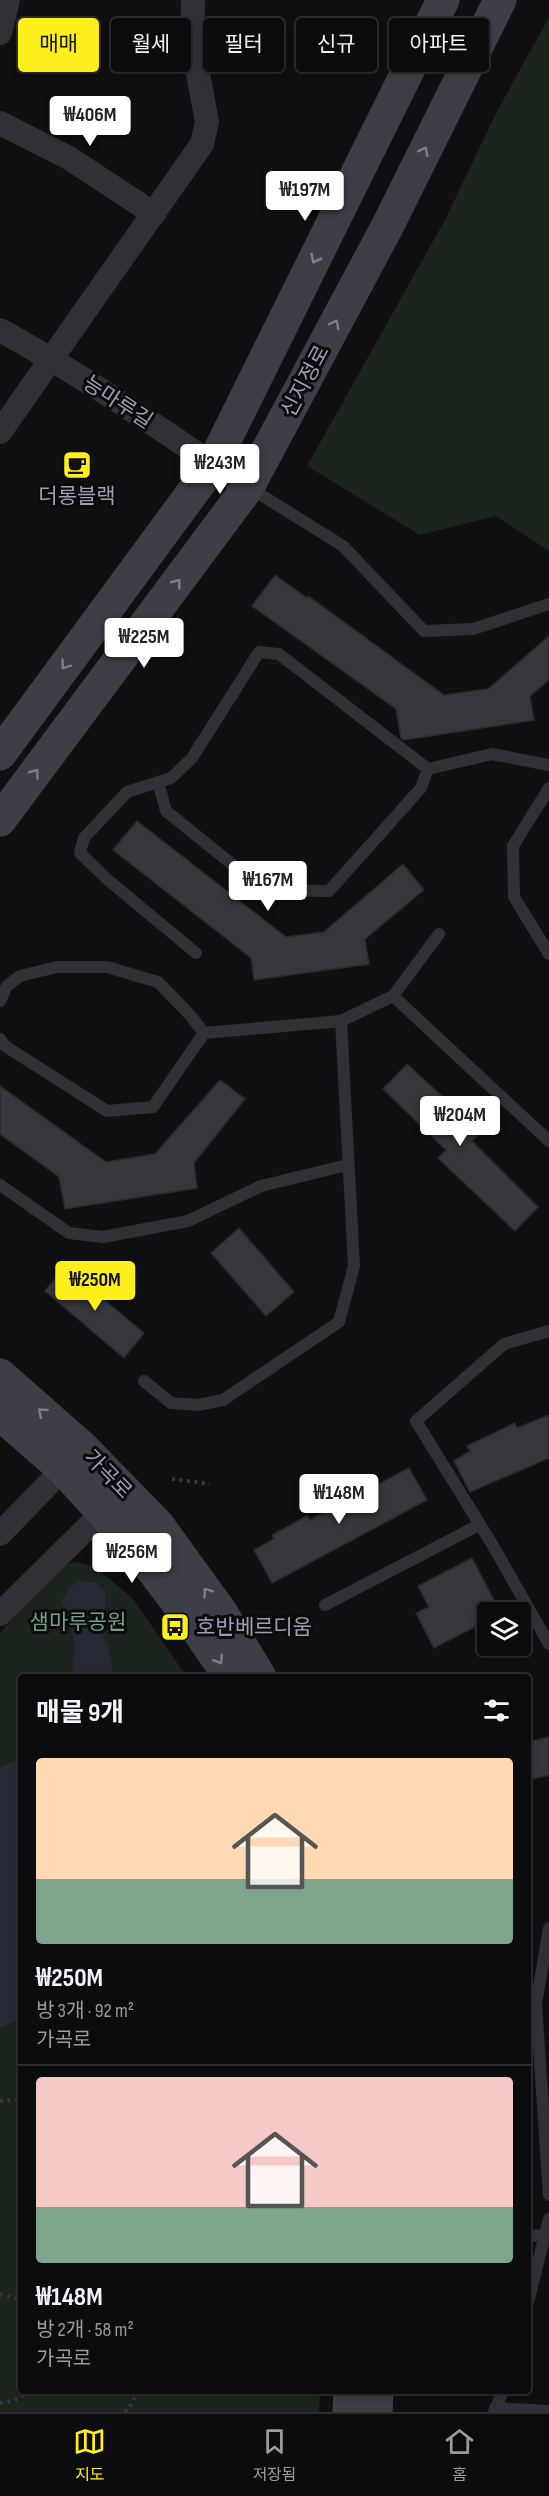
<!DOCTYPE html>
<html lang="ko">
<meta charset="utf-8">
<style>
body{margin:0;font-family:"Sofia Sans Condensed","Noto Sans KR",sans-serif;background:#1a191b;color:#f1f3f6;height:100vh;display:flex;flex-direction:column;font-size:22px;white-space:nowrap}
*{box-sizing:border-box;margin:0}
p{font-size:20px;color:#9a9b9d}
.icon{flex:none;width:33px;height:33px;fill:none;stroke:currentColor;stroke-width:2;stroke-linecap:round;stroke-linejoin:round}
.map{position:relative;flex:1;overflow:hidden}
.details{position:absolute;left:18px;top:1674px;width:513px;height:720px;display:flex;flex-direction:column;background:#0c0b0d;border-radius:6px;box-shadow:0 3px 9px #0003,0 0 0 2px #2c2b2e}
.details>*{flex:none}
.hud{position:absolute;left:18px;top:18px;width:513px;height:54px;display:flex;gap:12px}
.buttons{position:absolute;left:477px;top:1602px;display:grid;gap:12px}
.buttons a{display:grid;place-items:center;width:54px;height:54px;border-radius:6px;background:#0c0b0d;box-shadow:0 3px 9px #0003,0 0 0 2px #2c2b2e;font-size:30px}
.price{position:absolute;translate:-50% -51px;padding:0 14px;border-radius:6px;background:#fff;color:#222;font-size:20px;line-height:39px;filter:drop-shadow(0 2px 3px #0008)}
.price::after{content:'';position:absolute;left:50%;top:36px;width:18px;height:14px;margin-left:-9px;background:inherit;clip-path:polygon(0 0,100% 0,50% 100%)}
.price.selected{background:#fcef1c;color:#111}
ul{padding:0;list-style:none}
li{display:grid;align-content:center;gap:12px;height:318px;padding:0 18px}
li+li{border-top:2px solid #2c2b2e}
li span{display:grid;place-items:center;height:186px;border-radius:6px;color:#555}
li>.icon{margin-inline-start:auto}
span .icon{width:108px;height:108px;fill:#fffc;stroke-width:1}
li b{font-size:26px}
h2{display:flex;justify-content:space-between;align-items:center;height:72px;padding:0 18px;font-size:26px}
.chip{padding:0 21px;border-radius:6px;background:#0c0b0d;box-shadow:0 3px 9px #0003,0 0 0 2px #2c2b2e;font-size:21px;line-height:54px}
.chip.selected{background:#fcef1c;color:#111}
.menu{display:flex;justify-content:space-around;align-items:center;height:84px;border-top:2px solid #2c2b2e;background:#0c0b0d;font-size:16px;color:#9a9b9d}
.menu a{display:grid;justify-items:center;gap:3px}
.menu .selected{color:#fcef1c}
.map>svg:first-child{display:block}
.green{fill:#1c241e}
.water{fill:#252a35}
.building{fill:#37363c;stroke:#2a292d;stroke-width:1.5}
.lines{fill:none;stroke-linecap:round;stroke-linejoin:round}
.path{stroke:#36363d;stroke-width:4;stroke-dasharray:3 4.5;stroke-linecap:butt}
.lane{stroke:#313036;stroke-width:12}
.street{stroke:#313036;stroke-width:24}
.secondary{stroke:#3e3e46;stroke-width:33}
.oneway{stroke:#7d7e8d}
.labels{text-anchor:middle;stroke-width:6;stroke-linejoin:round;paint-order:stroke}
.street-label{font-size:21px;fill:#9fa0b3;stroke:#0b0a0c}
.poi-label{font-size:21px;fill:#9fa0b3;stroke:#0b0a0c}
.park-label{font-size:21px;fill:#759f83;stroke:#0b0a0c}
</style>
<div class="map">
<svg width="549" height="2412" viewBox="0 0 549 2412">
<rect width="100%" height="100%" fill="#100f11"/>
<g class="green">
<path d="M549,17v534l-53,-35 -76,19 -113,-69 139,-248 50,-105z"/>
<path d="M75,1562l21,5 37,32 54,78h-166v714h299l-1,21h-319v-779l18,-20 32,-44z"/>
</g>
<g class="water">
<path d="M80,1581l17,2 8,8v17l-8,10 2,14 9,12 6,33h-40c-3,-9 -1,-14 0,-24 0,-19 -3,-35 -12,-52l7,-14z"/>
<path d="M21,1758v261l-21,9v-260z"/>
</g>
<g class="building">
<path d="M275,575l32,23 1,-2 136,99 44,-6 61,-53v44l-19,16 4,24 -130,20 -3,-2 -5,-29 -144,-103z"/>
<path d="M137,821l149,116 38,-5 79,-68 21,26 -59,49 4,25 -115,16 -3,-22 -138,-108z"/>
<path d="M407,1064l47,43 -1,2 26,25 -7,7 66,66 -23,24 -77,-73 8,-8 -63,-61z"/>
<path d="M220,1080l25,19 -51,64 3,25 -132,21 -6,-32 -59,-43v-48l106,76 49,-8z"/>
<path d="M239,1228l55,64 -28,24 -55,-63z"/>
<path d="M65,1267l79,66 -20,25 -79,-67z"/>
<path d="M549,1415v43l-79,34 -16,-31 16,-10 -3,-5 48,-23 2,5z"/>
<path d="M409,1468l18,32 -155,83 -18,-33 20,-11 -2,-4 35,-19 3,4 41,-22 -3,-5 24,-12 3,5z"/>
<path d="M472,1558l28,54h-12v8l-54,28 -18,-35 13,-6 -11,-21z"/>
<path d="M549,1737v38l-21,5v-38z"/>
</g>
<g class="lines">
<g class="path">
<path d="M172,1479l38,5"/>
<path d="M0,2101l21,-1"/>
<path d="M0,2294l21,6"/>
<path d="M0,2403c10,0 22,-5 29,-12"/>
<path d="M125,2412l4,-4 9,-17"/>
</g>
<g class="lane">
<path d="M250,488l93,58 81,85 49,-2 76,-25"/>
<path d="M158,782l8,29 98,79 65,1 92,-103 7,-19 64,-15 57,11"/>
<path d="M549,788l-36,58 1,51 35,57"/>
<path d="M196,953l-88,-73 -28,-27 4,-15 43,-46 44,-14 21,-20 67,-106 20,2 149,115"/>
<path d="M393,996l156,145"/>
<path d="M0,1001l7,-15 13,-10 37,-9h50l51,15 31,32 15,19"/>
<path d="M204,1033l137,-12 52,-25 46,-62"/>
<path d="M0,1039l5,7 102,65 46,-4 51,-74"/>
<path d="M0,1185l69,48 34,4 85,-16 73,-35 86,-21"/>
<path d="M549,1331l-45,13 -88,77 76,123 57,100"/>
<path d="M144,1381l27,22 27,2 25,-5 116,-78 15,-56 -13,-245"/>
<path d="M325,1605l154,-80"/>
<path d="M549,1928l-13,76 13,191"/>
<path d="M528,2236l17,-1"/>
<path d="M528,2302l21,-83"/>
<path d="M495,2408l54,3"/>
<path d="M494,2412l9,-21"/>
</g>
<g class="street">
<path d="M0,33l8,-33"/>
<path d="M0,123l69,35 85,56"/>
<path d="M0,330c58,32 113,67 168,104 27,18 52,37 80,53"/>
<path d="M0,432l202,-288 5,-22 -15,-81 1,-41"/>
<path d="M0,1534l63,-65"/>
<path d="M0,1614l89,-88"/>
</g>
<g class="secondary">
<path d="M0,754l212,-288 231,-466"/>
<path d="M0,820l248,-333 139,-260 113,-227"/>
<path d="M0,1375l84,74 74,76 63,87 39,65"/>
<path d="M0,1414l63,55 76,83 53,70 38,55"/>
<path d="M349,2412l1,-21"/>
<path d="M376,2412l1,-21"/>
</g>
</g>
<defs><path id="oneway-chevron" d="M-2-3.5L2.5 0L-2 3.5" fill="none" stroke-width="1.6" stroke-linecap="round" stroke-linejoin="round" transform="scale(1.5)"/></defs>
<g class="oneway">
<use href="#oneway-chevron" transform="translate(424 151) rotate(-63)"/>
<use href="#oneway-chevron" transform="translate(315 259) rotate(116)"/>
<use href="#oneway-chevron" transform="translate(335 324) rotate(-62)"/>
<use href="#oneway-chevron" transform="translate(177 583) rotate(-53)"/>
<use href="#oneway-chevron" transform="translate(65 665) rotate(126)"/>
<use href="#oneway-chevron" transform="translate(35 773) rotate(-53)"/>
<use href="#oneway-chevron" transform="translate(42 1412) rotate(-139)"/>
<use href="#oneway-chevron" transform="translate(207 1592) rotate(-126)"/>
<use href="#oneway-chevron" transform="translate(219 1660) rotate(58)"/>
</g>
<defs>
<g id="cafe-square" transform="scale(1.5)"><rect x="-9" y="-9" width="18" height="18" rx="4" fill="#fcef1c" stroke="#0b0a0c"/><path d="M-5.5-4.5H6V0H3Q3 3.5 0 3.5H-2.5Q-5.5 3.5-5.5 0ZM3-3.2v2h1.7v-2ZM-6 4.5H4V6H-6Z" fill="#111"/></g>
<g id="bus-square" transform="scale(1.5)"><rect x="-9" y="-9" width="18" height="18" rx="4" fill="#fcef1c" stroke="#0b0a0c"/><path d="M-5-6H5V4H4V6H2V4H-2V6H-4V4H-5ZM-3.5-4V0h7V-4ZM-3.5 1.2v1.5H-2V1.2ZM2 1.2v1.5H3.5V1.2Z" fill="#111"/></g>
</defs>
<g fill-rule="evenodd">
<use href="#cafe-square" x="77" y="465"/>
<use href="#bus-square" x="175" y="1627"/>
</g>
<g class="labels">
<g class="street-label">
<text transform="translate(305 381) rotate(-62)" y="7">신지정로</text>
<text transform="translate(118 402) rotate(33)" y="7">능마루길</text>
<text transform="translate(108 1474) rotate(46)" y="7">가곡로</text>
</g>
<g class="poi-label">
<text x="77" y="503">더롱블랙</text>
<text x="196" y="1634" text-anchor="start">호반베르디움</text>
</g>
<g class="park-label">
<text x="78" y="1629">샘마루공원</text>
</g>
</g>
</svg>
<div class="buttons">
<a><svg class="icon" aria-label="layers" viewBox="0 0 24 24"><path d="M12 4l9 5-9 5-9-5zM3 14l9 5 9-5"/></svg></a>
</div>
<b class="price" style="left:90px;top:147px">₩406M</b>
<b class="price" style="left:305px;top:222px">₩197M</b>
<b class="price" style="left:220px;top:495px">₩243M</b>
<b class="price" style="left:144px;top:669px">₩225M</b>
<b class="price" style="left:268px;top:912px">₩167M</b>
<b class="price" style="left:460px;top:1147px">₩204M</b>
<b class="price selected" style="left:95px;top:1312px">₩250M</b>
<b class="price" style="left:339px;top:1525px">₩148M</b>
<b class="price" style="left:132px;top:1584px">₩256M</b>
<div class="hud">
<a class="chip selected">매매</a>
<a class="chip">월세</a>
<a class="chip">필터</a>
<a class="chip">신규</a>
<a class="chip">아파트</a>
</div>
<section class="details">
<h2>매물 9개<svg class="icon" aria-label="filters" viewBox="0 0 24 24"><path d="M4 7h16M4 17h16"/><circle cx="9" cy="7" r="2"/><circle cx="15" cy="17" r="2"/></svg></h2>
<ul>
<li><span style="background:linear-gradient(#ffd9b3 65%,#7fa58c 0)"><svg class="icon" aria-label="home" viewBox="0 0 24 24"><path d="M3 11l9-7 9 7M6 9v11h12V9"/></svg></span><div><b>₩250M</b><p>방 3개 · 92 m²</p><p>가곡로</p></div></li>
<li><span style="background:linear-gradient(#f6c9c9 70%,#7fa58c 0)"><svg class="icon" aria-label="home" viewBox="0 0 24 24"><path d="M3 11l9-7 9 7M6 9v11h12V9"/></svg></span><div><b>₩148M</b><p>방 2개 · 58 m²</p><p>가곡로</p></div></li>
</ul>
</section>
</div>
<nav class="menu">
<a class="selected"><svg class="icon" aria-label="map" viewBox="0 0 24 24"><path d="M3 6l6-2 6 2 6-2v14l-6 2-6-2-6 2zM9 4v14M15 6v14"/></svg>지도</a>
<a><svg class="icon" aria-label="saved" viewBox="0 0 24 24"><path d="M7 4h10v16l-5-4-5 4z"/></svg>저장됨</a>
<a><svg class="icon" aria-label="home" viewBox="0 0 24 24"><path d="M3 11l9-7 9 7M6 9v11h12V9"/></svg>홈</a>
</nav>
